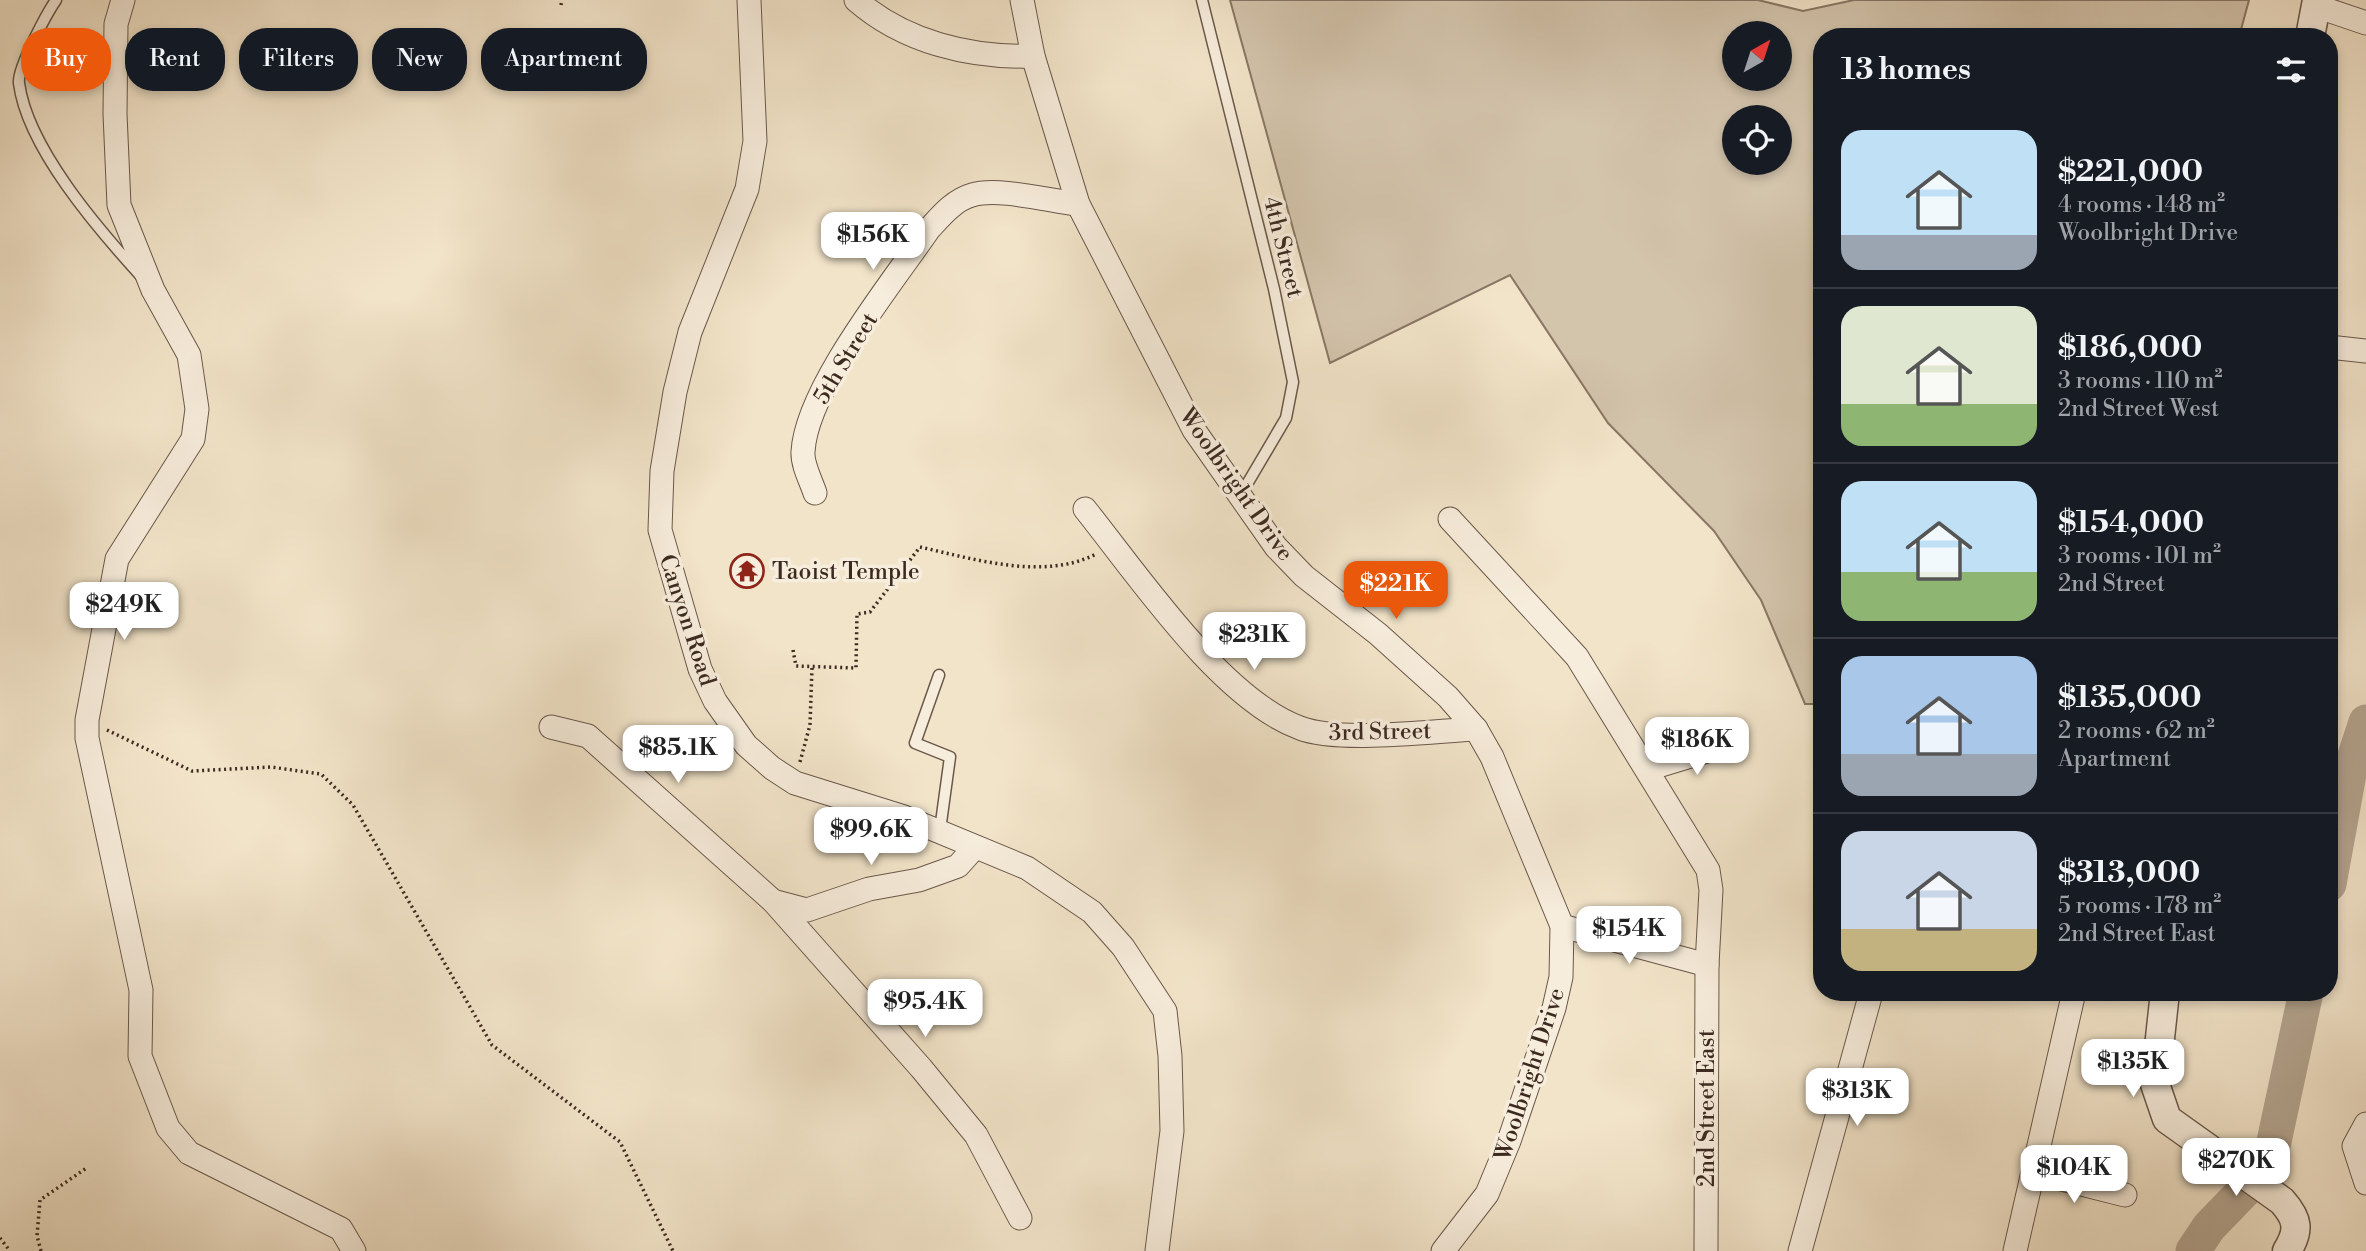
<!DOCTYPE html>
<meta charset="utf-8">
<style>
body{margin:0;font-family:"Libre Bodoni",serif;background:#242831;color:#f1f3f6;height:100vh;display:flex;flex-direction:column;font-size:26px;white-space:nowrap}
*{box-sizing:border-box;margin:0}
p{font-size:23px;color:#9ea1a6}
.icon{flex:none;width:38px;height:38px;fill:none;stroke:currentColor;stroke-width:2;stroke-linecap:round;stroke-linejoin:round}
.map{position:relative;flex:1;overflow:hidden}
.side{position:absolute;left:1813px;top:28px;width:525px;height:973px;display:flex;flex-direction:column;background:#171b24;border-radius:28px;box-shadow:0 4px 10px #0003}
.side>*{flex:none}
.guide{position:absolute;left:21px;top:28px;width:665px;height:63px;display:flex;gap:14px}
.needle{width:46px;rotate:39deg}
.buttons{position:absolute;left:1722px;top:21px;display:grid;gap:14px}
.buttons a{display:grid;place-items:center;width:70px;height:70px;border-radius:50%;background:#171b24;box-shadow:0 4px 10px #0003;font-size:35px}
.price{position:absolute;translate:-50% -60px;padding:0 16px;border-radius:14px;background:#fff;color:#222;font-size:23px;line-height:46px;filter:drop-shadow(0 2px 4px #0008)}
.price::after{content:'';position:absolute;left:50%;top:42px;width:21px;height:16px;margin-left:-10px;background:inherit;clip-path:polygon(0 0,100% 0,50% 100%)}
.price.active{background:#ea580c;color:#fff}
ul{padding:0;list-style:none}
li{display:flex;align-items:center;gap:21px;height:175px;padding:0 28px}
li+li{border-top:2px solid #363941}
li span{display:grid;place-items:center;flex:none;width:196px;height:140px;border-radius:21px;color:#555}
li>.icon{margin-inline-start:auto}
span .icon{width:84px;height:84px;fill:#fffc;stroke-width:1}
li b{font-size:30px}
h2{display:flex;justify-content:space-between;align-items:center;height:84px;padding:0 28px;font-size:30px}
.tag{padding:0 24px;border-radius:28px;background:#171b24;box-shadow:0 4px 10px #0003;font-size:24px;line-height:63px}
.tag.active{background:#ea580c;color:#fff}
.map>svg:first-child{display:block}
.green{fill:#d3c4ac;stroke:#876;stroke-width:2;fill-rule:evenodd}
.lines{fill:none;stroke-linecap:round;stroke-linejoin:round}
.river{stroke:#b4a590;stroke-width:35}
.service-casing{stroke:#6a584b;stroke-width:13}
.minor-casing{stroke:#6a584b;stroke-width:25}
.tertiary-casing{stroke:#6a584b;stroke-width:31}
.path{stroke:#3c2a21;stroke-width:3.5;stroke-dasharray:2 3.5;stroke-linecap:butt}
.service{stroke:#f7eddc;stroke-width:10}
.minor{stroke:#f7eddc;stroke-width:23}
.tertiary{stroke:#f7eddc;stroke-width:28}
.labels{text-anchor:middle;stroke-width:7;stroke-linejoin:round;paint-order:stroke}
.street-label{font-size:23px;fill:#3c2a21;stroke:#f7eddc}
.poi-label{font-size:23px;fill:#3c2a21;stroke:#f7eddc;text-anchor:start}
</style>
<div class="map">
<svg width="2366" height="1251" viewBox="0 0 2366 1251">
<rect width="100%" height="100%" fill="#f2e4c9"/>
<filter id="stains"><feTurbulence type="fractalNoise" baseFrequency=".00286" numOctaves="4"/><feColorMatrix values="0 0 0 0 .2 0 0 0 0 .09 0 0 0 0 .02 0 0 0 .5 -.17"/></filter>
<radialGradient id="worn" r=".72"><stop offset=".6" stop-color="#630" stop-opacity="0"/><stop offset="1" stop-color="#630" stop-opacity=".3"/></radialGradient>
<path class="green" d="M1230,0h528l45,11 51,-11h395l-10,37h-417v667h-17l-44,-104 -47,-69 -106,-108 -98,-148 -180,88zM1734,33h46v46h-46zM1734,117h46v46h-46z"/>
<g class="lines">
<g class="river">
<path d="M2329,884l20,-110 17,-52"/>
<path d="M2193,1251l16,-24 60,-62 37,-173"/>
</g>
<g class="service-casing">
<g id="service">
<path d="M56,0c-9,13 -39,69 -37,83 8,64 79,146 122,193"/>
<path d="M1202,0l72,289 19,93 -7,36 -46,78"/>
<path d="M939,675l-24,68 35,14 -10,73"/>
</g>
</g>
<g class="minor-casing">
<g id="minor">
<path d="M123,0l-7,24 -1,90 4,91 34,85 36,65 8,54 -4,30 -76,120 -30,161v18l54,252 -1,66 28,72 21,25 152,76 13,22"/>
<path d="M749,0l6,141 -8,48 -57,143 -15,60 -13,79 -2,59 40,139 15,32 31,44 26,23 23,15 109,34 123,51 65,44 31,35 42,64 5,45 2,75 -15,120"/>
<path d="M856,0c48,42 114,58 177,56"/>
<path d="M1022,0l11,56 45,148 116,226 82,117 28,29 74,58 70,63 28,32 16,28 70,169 -1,51 -7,31 -45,133 -22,53 -44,57"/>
<path d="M2316,6l50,17"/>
<path d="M2329,347l37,4"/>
<path d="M815,493c-4,-12 -13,-29 -12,-41 3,-63 89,-169 126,-223 12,-13 25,-29 43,-34 26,-8 78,6 106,9"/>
<path d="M1085,509c53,66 136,190 215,219 38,15 133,3 176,1"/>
<path d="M1450,519l127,138 131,213 3,20 -4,75 -1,286"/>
<path d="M551,727l37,9 185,165 148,167 55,67 44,83"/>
<path d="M1648,769l85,-26"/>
<path d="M773,901l34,9 62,-21 50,-9 39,-14 17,-19"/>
<path d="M1562,926l145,39"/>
<path d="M2366,1124l-12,22 12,37"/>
<path d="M2034,1172l91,23"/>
<path d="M1800,1251l71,-258"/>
<path d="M2015,1251l59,-259"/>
</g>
</g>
<g class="tertiary-casing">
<g id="tertiary">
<path d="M2310,37l7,-37"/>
<path d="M2165,992l-10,92 12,35 115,82c16,18 18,29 5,50"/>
</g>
</g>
<g class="path">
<path d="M561,5l1,-5"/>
<path d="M793,650l3,16 60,2 1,-54 13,-2 50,-65c54,12 124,34 176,7"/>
<path d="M107,730l85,41 79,-4 50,7 32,31 139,240 128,97 53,109"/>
<path d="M800,762l10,-37 2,-57"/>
<path d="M0,1238l10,13"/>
<path d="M41,1251l-4,-15 3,-36 48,-33"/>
</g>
<use href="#service" class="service"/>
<use href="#minor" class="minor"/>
<use href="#tertiary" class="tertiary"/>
</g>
<defs>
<g id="temple-ring" transform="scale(1.75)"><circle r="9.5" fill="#f7eddc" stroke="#8f2418" stroke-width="1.5"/><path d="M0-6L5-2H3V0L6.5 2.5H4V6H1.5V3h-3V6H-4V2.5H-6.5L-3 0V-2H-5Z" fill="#8f2418"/></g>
</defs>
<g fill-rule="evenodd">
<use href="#temple-ring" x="747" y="571"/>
</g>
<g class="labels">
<g class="street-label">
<text transform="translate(1284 247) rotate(76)" y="8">4th Street</text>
<text transform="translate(845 358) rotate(-59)" y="8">5th Street</text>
<text transform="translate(1237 484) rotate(55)" y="8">Woolbright Drive</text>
<text transform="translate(688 620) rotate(72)" y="8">Canyon Road</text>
<text transform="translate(1380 731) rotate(-1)" y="8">3rd Street</text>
<text transform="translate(1529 1074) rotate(-72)" y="8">Woolbright Drive</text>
<text transform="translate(1706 1108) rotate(-90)" y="8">2nd Street East</text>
</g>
<g class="poi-label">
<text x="772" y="579">Taoist Temple</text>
</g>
</g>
<rect width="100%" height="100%" filter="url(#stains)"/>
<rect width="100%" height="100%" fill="url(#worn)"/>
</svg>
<div class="buttons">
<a><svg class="needle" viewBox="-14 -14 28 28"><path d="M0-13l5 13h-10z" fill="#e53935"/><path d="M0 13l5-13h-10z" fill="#9ea1a6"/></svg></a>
<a><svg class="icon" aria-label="locate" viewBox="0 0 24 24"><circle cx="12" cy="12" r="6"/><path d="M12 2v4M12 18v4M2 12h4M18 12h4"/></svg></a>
</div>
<b class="price" style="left:873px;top:272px">$156K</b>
<b class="price active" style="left:1396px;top:621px">$221K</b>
<b class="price" style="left:124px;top:642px">$249K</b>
<b class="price" style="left:1254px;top:672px">$231K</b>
<b class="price" style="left:1697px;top:777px">$186K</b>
<b class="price" style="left:678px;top:785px">$85.1K</b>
<b class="price" style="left:871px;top:867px">$99.6K</b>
<b class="price" style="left:1629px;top:966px">$154K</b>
<b class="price" style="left:925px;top:1039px">$95.4K</b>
<b class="price" style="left:2133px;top:1099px">$135K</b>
<b class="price" style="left:1857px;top:1128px">$313K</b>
<b class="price" style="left:2236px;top:1198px">$270K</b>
<b class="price" style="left:2074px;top:1205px">$104K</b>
<div class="guide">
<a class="tag active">Buy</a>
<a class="tag">Rent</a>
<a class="tag">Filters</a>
<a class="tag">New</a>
<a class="tag">Apartment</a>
</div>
<section class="side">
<h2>13 homes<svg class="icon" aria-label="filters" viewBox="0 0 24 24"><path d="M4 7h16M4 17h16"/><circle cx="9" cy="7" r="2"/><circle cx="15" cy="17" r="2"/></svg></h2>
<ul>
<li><span style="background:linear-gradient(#bfe0f5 75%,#9aa5b1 0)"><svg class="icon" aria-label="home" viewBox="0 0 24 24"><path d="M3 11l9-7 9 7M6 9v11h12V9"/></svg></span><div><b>$221,000</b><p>4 rooms · 148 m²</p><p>Woolbright Drive</p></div></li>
<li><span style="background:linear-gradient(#dfe7d0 70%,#8fb573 0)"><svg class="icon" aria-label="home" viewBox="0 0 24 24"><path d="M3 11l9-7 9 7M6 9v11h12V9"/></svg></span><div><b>$186,000</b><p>3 rooms · 110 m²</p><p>2nd Street West</p></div></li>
<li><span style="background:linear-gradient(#bfe0f5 65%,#8fb573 0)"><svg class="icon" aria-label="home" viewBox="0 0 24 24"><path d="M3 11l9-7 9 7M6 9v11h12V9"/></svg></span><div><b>$154,000</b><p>3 rooms · 101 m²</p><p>2nd Street</p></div></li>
<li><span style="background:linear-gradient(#a9c7e8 70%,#9aa5b1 0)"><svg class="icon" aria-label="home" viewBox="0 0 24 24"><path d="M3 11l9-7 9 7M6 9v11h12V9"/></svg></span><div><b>$135,000</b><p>2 rooms · 62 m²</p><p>Apartment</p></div></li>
<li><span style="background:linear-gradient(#c9d6e8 70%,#c2b280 0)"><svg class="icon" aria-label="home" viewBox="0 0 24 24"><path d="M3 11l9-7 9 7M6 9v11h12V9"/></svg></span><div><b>$313,000</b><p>5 rooms · 178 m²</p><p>2nd Street East</p></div></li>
</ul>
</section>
</div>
